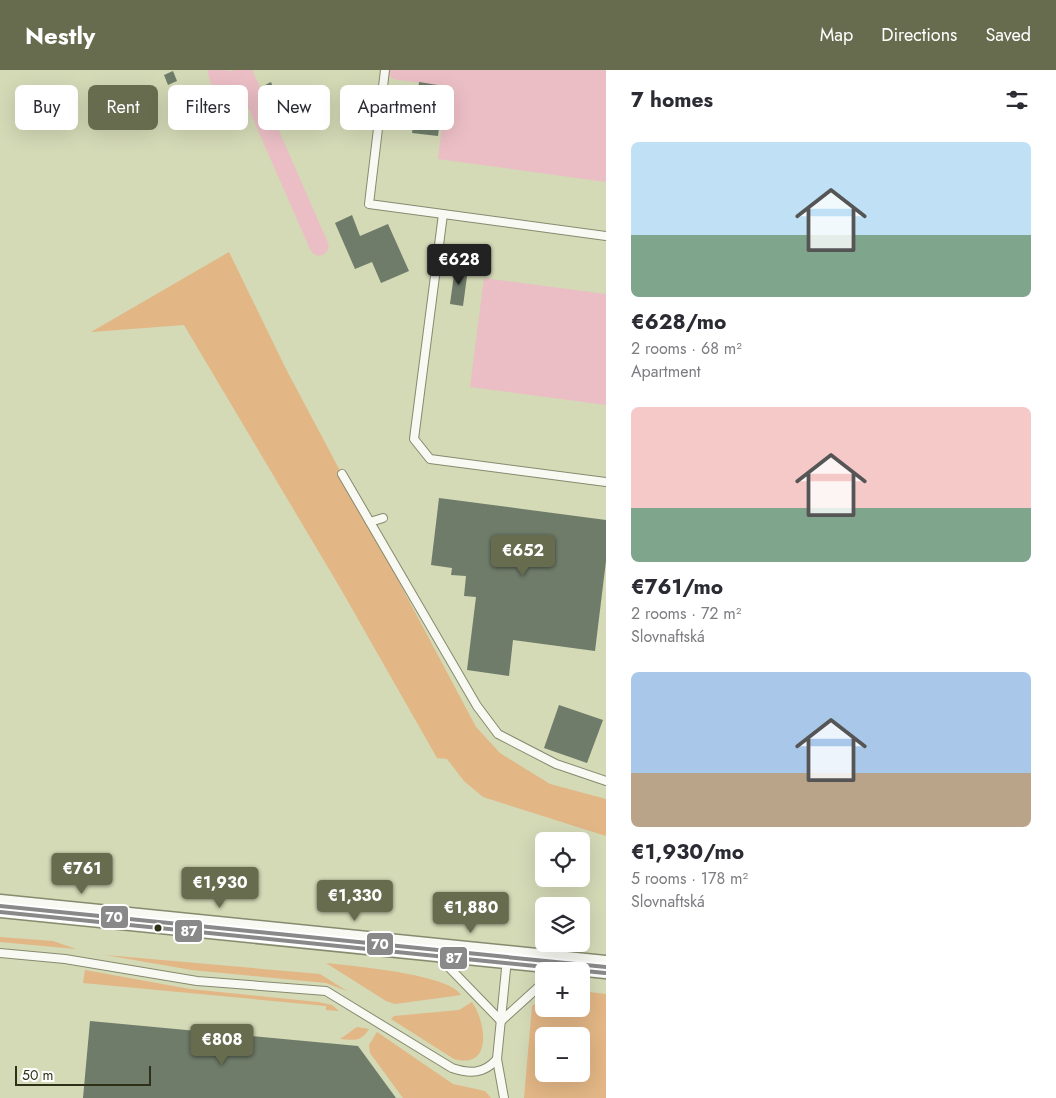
<!DOCTYPE html>
<meta charset="utf-8">
<style>
body{margin:0;font-family:Jost,sans-serif;background:#f2f2f3;color:#2b2b33;height:100vh;display:flex;flex-direction:column;font-size:19px;white-space:nowrap}
*{box-sizing:border-box;margin:0}
p{font-size:16px;color:#7c7c81}
.icon{flex:none;width:28px;height:28px;fill:none;stroke:currentColor;stroke-width:2;stroke-linecap:round;stroke-linejoin:round}
.map{position:relative;flex:1;overflow:hidden}
.drawer{display:flex;flex-direction:column;background:#fff;width:450px}
.drawer>*{flex:none}
.banner{position:absolute;left:15px;top:15px;width:475px;height:45px;display:flex;gap:10px}
.controls{position:absolute;left:535px;top:762px;display:grid;gap:10px}
.controls a{display:grid;place-items:center;width:55px;height:55px;border-radius:8px;background:#fff;box-shadow:0 5px 20px #0002;font-size:25px}
.scale{position:absolute;left:15px;bottom:12px;width:136px;box-sizing:border-box;padding-left:5px;border:2px solid #2e3117;border-top:0;font-size:14px;line-height:18px;white-space:nowrap;color:#2e3117;-webkit-text-stroke:4px #fff;paint-order:stroke}
.price{position:absolute;translate:-50% -42px;padding:0 11px;border-radius:5px;background:#686c4f;color:#fff;font-size:16px;line-height:32px;filter:drop-shadow(0 1px 2px #0008)}
.price::after{content:'';position:absolute;left:50%;top:30px;width:15px;height:11px;margin-left:-8px;background:inherit;clip-path:polygon(0 0,100% 0,50% 100%)}
.price.active{background:#222;color:#fff}
ul{padding:0;list-style:none}
li{display:grid;align-content:center;gap:10px;height:265px;padding:0 25px}
li span{display:grid;place-items:center;height:155px;border-radius:8px;color:#555}
li>.icon{margin-inline-start:auto}
span .icon{width:90px;height:90px;fill:#fffc;stroke-width:1}
li b{font-size:21px}
h2{display:flex;justify-content:space-between;align-items:center;height:60px;padding:0 25px;font-size:21px}
.chip{padding:0 18px;border-radius:8px;background:#fff;box-shadow:0 5px 20px #0002;font-size:18px;line-height:45px}
.chip.active{background:#686c4f;color:#fff}
header{display:flex;align-items:center;gap:30px;box-sizing:border-box;height:70px;padding:0 25px;background:#686c4f;color:#fff}
header strong{font-size:24px}
nav{display:flex;gap:28px;margin-inline-start:auto;font-size:18px}
main{display:flex;flex:1;min-height:0}
.map>svg:first-child{display:block}
.green{fill:#e2b685;fill-rule:evenodd}
.water{fill:#ebbec5}
.lines{fill:none;stroke-linecap:round;stroke-linejoin:round}
.canal{stroke:#ebbec5;stroke-width:19}
.building{fill:#6f7c6a}
.lane-casing{stroke:#868a6e;stroke-width:10}
.secondary-casing{stroke:#868a6e;stroke-width:25}
.lane{stroke:#f9f9f4;stroke-width:8}
.secondary{stroke:#f9f9f4;stroke-width:22}
.bus-1-casing{stroke:#fff;stroke-width:8}
.bus-2-casing{stroke:#fff;stroke-width:8}
.bus-1{stroke:#898989;stroke-width:4}
.bus-2{stroke:#898989;stroke-width:4}
.bus-dot{fill:#2e3117;stroke:#fff;stroke-width:2}
.line-badge{stroke:#fff;stroke-width:2}
.badge-label{font-size:14px;text-anchor:middle;font-weight:bold;fill:#fff}
</style>
<header>
<strong>Nestly</strong>
<nav><a>Map</a><a>Directions</a><a>Saved</a></nav>
</header>
<main>
<div class="map">
<svg width="606" height="1028" viewBox="0 0 606 1028">
<rect width="100%" height="100%" fill="#d4d9b6"/>
<g class="green">
<path d="M229,182l57,117 190,358 24,26 50,31 56,15v37l-123,-39 -19,-16 -17,-22 -10,-1 -95,-167 -158,-266 -93,7z"/>
<path d="M0,867l53,4 23,8 -76,-7z"/>
<path d="M105,885l215,19 27,17 -21,-8 -134,-13z"/>
<path d="M326,893c26,3 123,11 135,32l-66,9 -9,-3z"/>
<path d="M85,900l105,19 128,13 14,3 7,6 -13,-1v-4l-243,-23z"/>
<path d="M581,921l25,3v104h-82l8,-92 12,-9v12h37zM544,966h37v38h-37z"/>
<path d="M472,932c14,20 21,68 -18,57l-63,-40 3,-3 65,-6z"/>
<path d="M357,957l12,2c-8,13 -15,11 -29,10z"/>
<path d="M377,962l76,52 32,7 6,7h-88l-33,-45 -1,-8z"/>
</g>
<g class="water">
<path d="M449,0h157v112l-168,-23z"/>
<path d="M484,208l122,16v111l-136,-18z"/>
</g>
<g class="lines">
<g class="canal">
<path d="M217,0l2,8 30,7"/>
<path d="M242,0l77,176"/>
<path d="M397,0l76,10"/>
</g>
</g>
<g class="building">
<path d="M173,1l4,10 -9,4 -4,-10z"/>
<path d="M271,12l4,11 -8,3 -4,-10z"/>
<path d="M419,12l25,4 -6,50 -26,-3z"/>
<path d="M352,145l8,21 28,-12 21,47 -28,12 -9,-21 -17,7 -20,-46z"/>
<path d="M455,197l13,2 -5,37 -13,-2z"/>
<path d="M439,428l167,22v41l-11,90 -82,-11 -4,36 -42,-6 9,-73 -12,-1 2,-20 -15,-1 1,-7 -21,-3z"/>
<path d="M559,635l44,15 -16,43 -43,-15z"/>
<path d="M90,951l268,25 38,52h-313z"/>
</g>
<g class="lines">
<g class="lane-casing">
<g id="lane">
<path d="M385,0l-16,134 237,32"/>
<path d="M443,144l-29,225 16,20 176,23"/>
<path d="M342,404l135,232 21,28 58,30 50,17"/>
<path d="M370,452l13,-4"/>
<path d="M0,883l65,6 132,22 129,10 126,77c18,6 32,6 45,-9"/>
<path d="M438,886l63,65"/>
<path d="M501,951l43,-39"/>
<path d="M504,1028l-7,-39 10,-100"/>
</g>
</g>
<g class="secondary-casing">
<path id="secondary" d="M0,836l606,61"/>
</g>
<use href="#lane" class="lane"/>
<use href="#secondary" class="secondary"/>
<g class="bus-1-casing">
<path id="bus-1" d="M0,836l606,61"/>
</g>
<g class="bus-2-casing">
<path id="bus-2" d="M0,842l605,61"/>
</g>
<use href="#bus-1" class="bus-1"/>
<use href="#bus-2" class="bus-2"/>
</g>
<circle class="bus-dot" cx="158" cy="858" r="4.5"/>
<g class="line-badge">
<rect x="100" y="835" width="29" height="24" rx="5" fill="#898989"/>
<rect x="174" y="849" width="29" height="24" rx="5" fill="#898989"/>
<rect x="366" y="862" width="28" height="24" rx="5" fill="#898989"/>
<rect x="439" y="876" width="29" height="24" rx="5" fill="#898989"/>
</g>
<g class="badge-label">
<text x="114" y="852">70</text>
<text x="189" y="866">87</text>
<text x="380" y="879">70</text>
<text x="454" y="893">87</text>
</g>
</svg>
<div class="controls">
<a><svg class="icon" aria-label="locate" viewBox="0 0 24 24"><circle cx="12" cy="12" r="6"/><path d="M12 2v4M12 18v4M2 12h4M18 12h4"/></svg></a>
<a><svg class="icon" aria-label="layers" viewBox="0 0 24 24"><path d="M12 4l9 5-9 5-9-5zM3 14l9 5 9-5"/></svg></a>
<a>+</a>
<a>−</a>
</div>
<div class="scale">50 m</div>
<b class="price active" style="left:459px;top:216px">€628</b>
<b class="price" style="left:523px;top:507px">€652</b>
<b class="price" style="left:82px;top:825px">€761</b>
<b class="price" style="left:220px;top:839px">€1,930</b>
<b class="price" style="left:355px;top:852px">€1,330</b>
<b class="price" style="left:471px;top:864px">€1,880</b>
<b class="price" style="left:222px;top:996px">€808</b>
<div class="banner">
<a class="chip">Buy</a>
<a class="chip active">Rent</a>
<a class="chip">Filters</a>
<a class="chip">New</a>
<a class="chip">Apartment</a>
</div>
</div>
<section class="drawer">
<h2>7 homes<svg class="icon" aria-label="filters" viewBox="0 0 24 24"><path d="M4 7h16M4 17h16"/><circle cx="9" cy="7" r="2"/><circle cx="15" cy="17" r="2"/></svg></h2>
<ul>
<li><span style="background:linear-gradient(#bfe0f5 60%,#7fa58c 0)"><svg class="icon" aria-label="home" viewBox="0 0 24 24"><path d="M3 11l9-7 9 7M6 9v11h12V9"/></svg></span><div><b>€628/mo</b><p>2 rooms · 68 m²</p><p>Apartment</p></div></li>
<li><span style="background:linear-gradient(#f6c9c9 65%,#7fa58c 0)"><svg class="icon" aria-label="home" viewBox="0 0 24 24"><path d="M3 11l9-7 9 7M6 9v11h12V9"/></svg></span><div><b>€761/mo</b><p>2 rooms · 72 m²</p><p>Slovnaftská</p></div></li>
<li><span style="background:linear-gradient(#a9c7e8 65%,#b9a48a 0)"><svg class="icon" aria-label="home" viewBox="0 0 24 24"><path d="M3 11l9-7 9 7M6 9v11h12V9"/></svg></span><div><b>€1,930/mo</b><p>5 rooms · 178 m²</p><p>Slovnaftská</p></div></li>
</ul>
</section>
</main>
